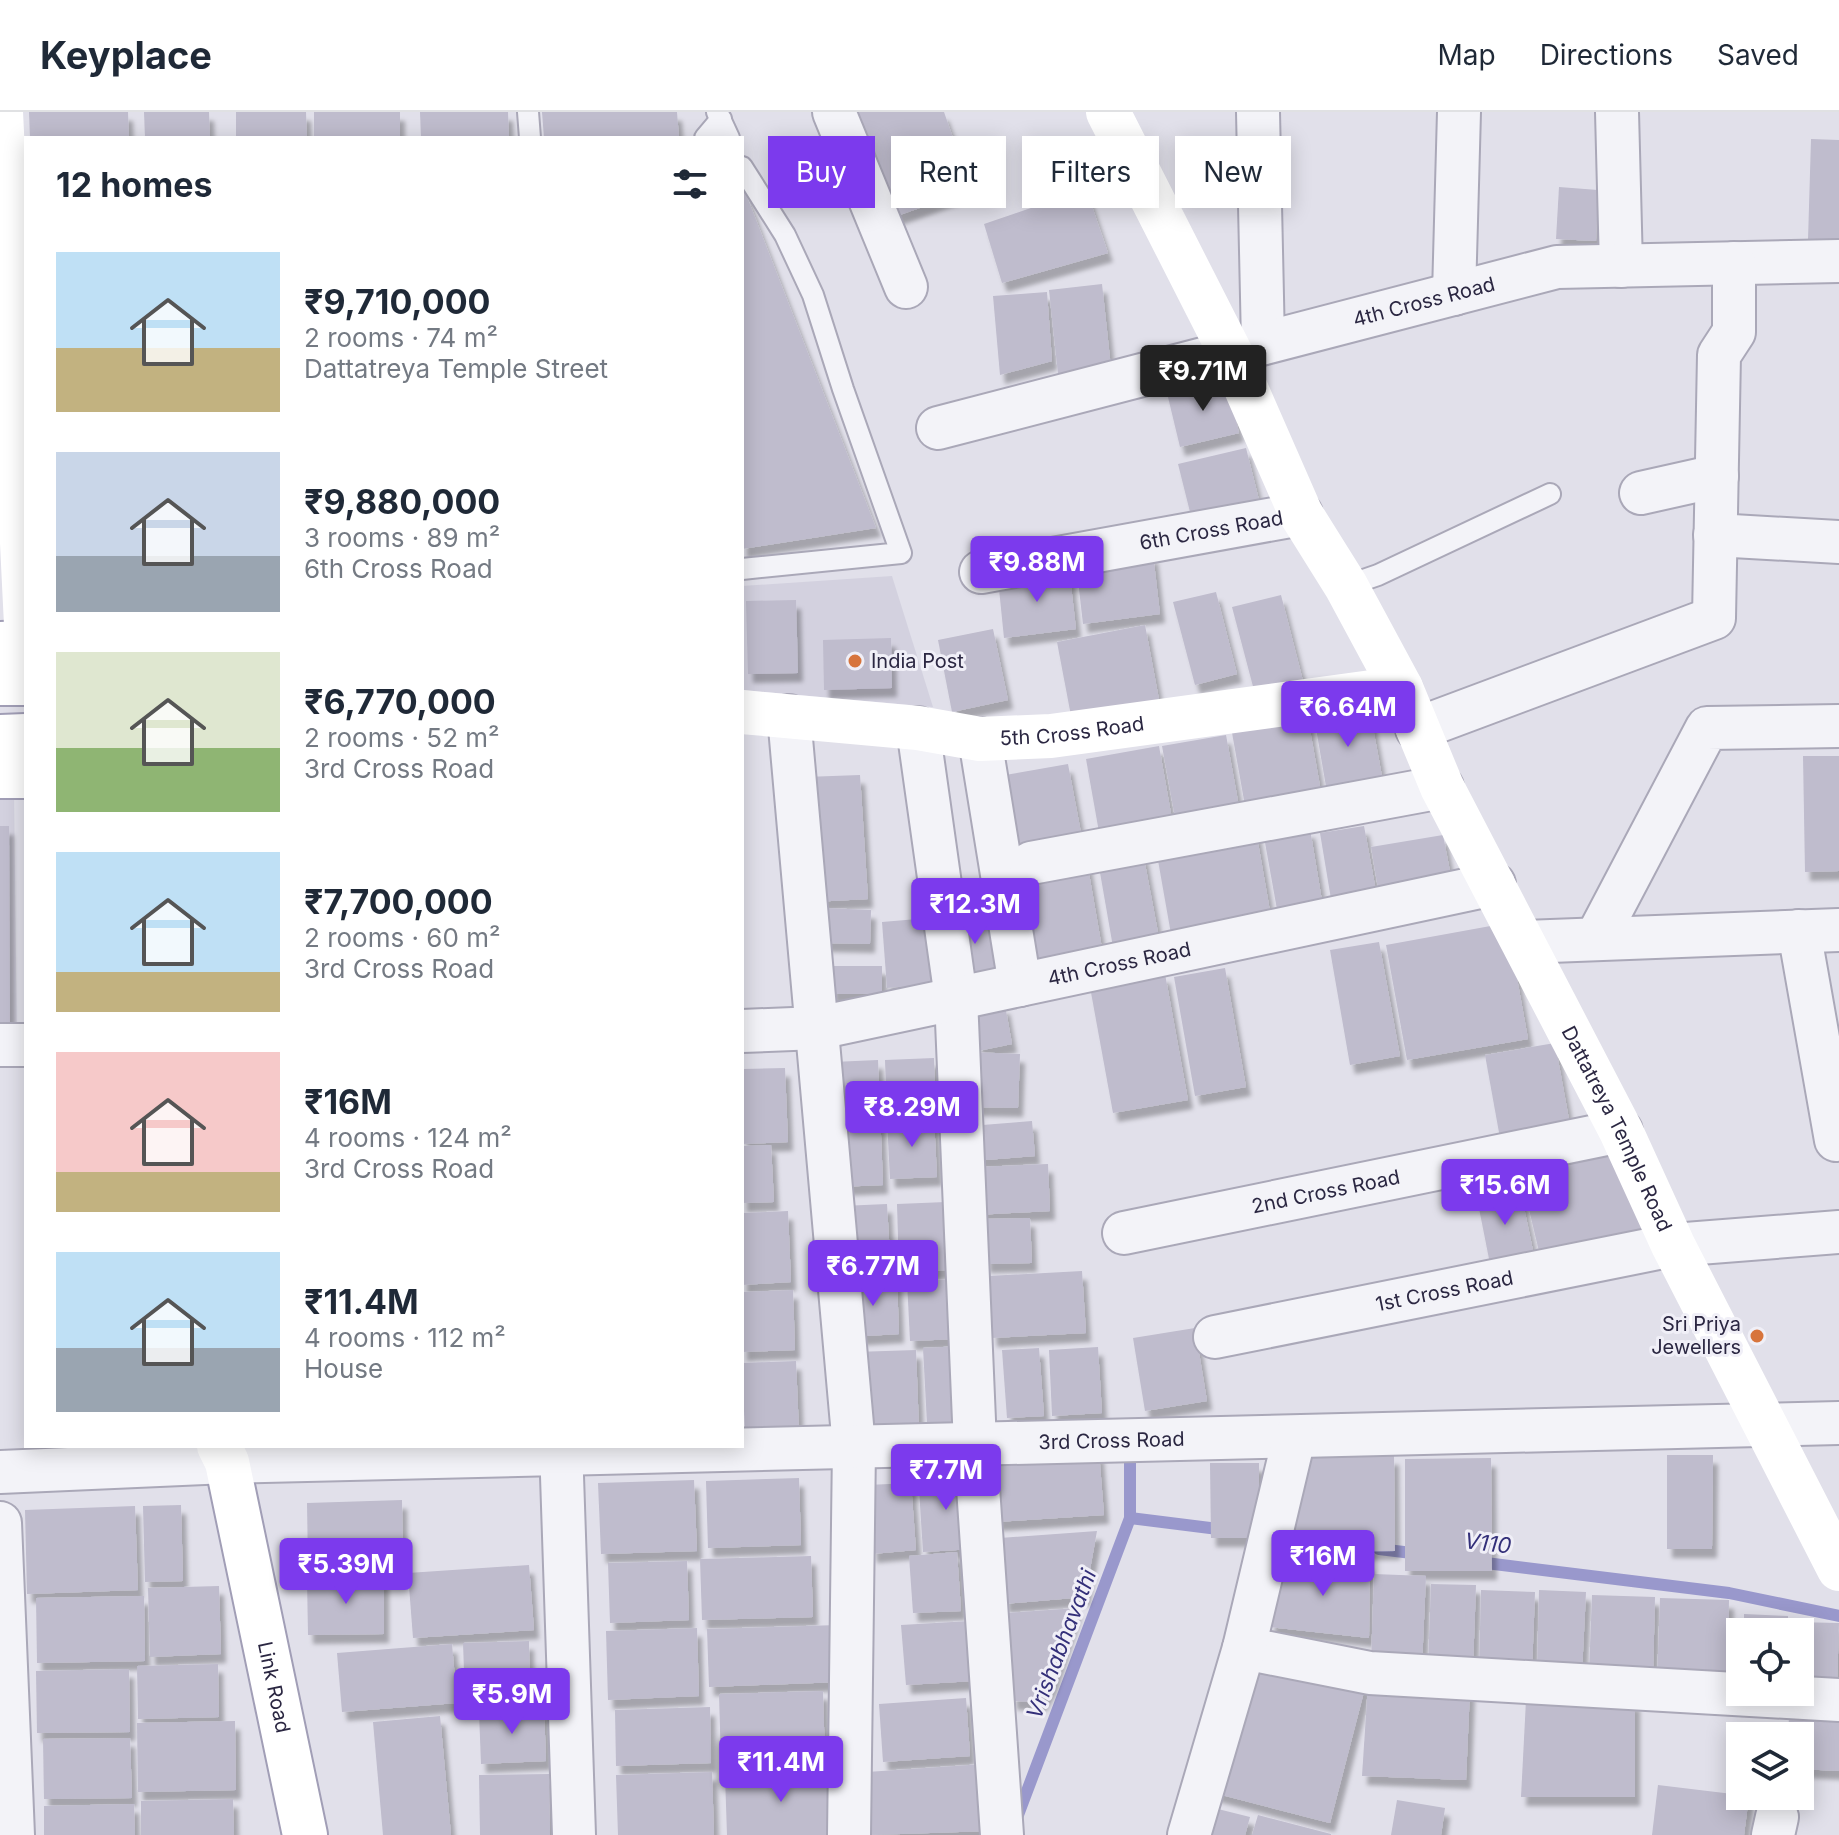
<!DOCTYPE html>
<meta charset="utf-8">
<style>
body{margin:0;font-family:Inter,sans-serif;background:#f6f6f7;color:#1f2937;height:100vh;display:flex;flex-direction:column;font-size:30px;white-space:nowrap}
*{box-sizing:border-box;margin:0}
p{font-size:26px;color:#747a83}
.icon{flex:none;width:44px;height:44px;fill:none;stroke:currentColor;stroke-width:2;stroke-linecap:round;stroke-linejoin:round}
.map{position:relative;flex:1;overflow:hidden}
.panel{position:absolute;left:24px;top:24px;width:720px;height:1312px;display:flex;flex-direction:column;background:#fff;border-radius:0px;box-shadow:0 4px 20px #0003}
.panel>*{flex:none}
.guide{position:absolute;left:768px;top:24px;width:760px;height:72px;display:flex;gap:16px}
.buttons{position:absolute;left:1726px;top:1506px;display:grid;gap:16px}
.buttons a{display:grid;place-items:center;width:88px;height:88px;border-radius:0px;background:#fff;box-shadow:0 4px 20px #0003;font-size:40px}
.price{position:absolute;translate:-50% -68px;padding:0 18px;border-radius:8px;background:#7c3aed;color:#fff;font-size:26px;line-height:52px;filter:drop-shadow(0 2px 4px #0008)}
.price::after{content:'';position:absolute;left:50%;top:48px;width:24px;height:18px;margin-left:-12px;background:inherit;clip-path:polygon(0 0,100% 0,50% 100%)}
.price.selected{background:#222;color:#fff}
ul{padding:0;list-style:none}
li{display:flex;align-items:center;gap:24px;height:200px;padding:0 32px}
li span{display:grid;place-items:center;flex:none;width:224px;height:160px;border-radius:0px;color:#555}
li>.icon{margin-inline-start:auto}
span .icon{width:96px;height:96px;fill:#fffc;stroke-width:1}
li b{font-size:34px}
h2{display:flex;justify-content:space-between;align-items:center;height:96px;padding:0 32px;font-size:34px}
.pill{padding:0 28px;border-radius:0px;background:#fff;box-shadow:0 4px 20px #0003;font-size:28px;line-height:72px}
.pill.selected{background:#7c3aed;color:#fff}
header{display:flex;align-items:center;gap:48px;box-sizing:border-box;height:112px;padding:0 40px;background:#fff;border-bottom:2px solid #e0e1e3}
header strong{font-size:38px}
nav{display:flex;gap:44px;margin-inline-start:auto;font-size:28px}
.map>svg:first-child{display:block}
.built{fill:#d3d1df}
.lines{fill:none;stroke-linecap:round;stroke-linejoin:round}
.stream{stroke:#9998cc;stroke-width:12}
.building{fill:#bfbccd;filter:url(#shadow)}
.lane-casing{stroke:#aaa8b8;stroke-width:24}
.street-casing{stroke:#aaa8b8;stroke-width:46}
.primary-casing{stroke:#a19eb6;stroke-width:48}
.lane{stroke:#f3f3f8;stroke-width:20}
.street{stroke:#f3f3f8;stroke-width:42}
.secondary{stroke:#fff;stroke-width:44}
.primary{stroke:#fff;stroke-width:44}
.poi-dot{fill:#d7743c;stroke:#f0eff7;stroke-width:3}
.labels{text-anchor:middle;stroke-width:6;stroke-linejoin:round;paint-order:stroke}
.street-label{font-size:20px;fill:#2b2742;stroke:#f0eff7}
.poi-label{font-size:20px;fill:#2b2742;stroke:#f0eff7;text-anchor:start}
.water-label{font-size:22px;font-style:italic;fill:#332f79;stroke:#f0eff7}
</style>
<header>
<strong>Keyplace</strong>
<nav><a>Map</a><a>Directions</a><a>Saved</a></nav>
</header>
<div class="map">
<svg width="1839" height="1723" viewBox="0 0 1839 1723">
<defs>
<filter id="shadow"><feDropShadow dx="5" dy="9" stdDeviation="2" flood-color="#0004"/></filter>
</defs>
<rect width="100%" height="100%" fill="#e1e0ea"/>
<g class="built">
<path d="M892,464l41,131 -191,-17v-104z"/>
<path d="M0,678h14l3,247 -17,1z"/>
</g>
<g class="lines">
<g class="stream">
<path d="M1130,1406l96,12"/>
<path d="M1379,1437l41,5"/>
<path d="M1478,1450l251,31 110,23"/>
<path d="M1015,1711l115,-305v-55"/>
</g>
</g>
<g class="building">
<path d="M29,0h99l1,26h-99z"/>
<path d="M144,0h65l1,26h-65z"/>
<path d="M236,0h70l1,26h-71z"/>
<rect x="314" y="0" width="86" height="26"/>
<path d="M420,0h88l1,26h-88z"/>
<path d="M542,0h135l2,26h-135z"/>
<path d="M857,0h87l27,78 -77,27z"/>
<path d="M1811,27l28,1v101l-31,-1z"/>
<path d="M742,72l134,344 -134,21z"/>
<path d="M1559,75l39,3 -2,51 -40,-2z"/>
<path d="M1086,77l22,64 -106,30 -18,-59z"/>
<path d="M1102,172l9,84 -53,6 -9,-84z"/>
<path d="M1047,180l5,69 -52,14 -7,-79z"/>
<path d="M1226,267l13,54 -59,14 -13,-54z"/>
<path d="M1246,336l16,64 -68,16 -16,-64z"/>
<path d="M1153,442l7,60 -77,10 -7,-61z"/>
<path d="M1069,456l7,61 -72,9 -6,-59z"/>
<path d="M1216,480l21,82 -42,11 -22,-83z"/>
<path d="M1281,483l22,86 -48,13 -23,-87z"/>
<path d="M796,488l2,73 -50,1 -2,-73z"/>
<path d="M1145,513l15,80 -88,16 -15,-79z"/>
<path d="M993,517l15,71 -56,12 -14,-72z"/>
<path d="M891,526l1,50 -68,2 -1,-50z"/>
<path d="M1368,589l16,86 -56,11 -15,-87z"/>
<path d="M1307,601l16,90 -76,14 -16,-90z"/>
<path d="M1226,623l16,88 -64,11 -16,-88z"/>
<path d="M1159,634l16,90 -73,13 -16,-90z"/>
<path d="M1803,644h36v115l-34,1z"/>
<path d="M1068,652l16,85 -81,14 -15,-85z"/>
<path d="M860,663l8,124 -55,3 -8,-125z"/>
<path d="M0,714h9l1,203h-10z"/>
<path d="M1364,714l14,76 -45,9 -13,-78z"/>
<path d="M1310,717l13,78 -45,8 -14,-78z"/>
<path d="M1256,719l15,86 -100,17 -15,-85z"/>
<path d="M1443,723l10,52 -73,13 -9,-53z"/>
<path d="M1143,741l16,85 -46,9 -15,-86z"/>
<path d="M1086,744l17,98 -78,14 -18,-98z"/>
<path d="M823,796l48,2 -1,34 -47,-1z"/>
<path d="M993,799l3,68 -39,2 -3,-68z"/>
<path d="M929,806l5,66 -47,4 -5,-66z"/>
<path d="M1507,811l21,116 -121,21 -21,-115z"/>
<path d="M1379,830l21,114 -50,9 -20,-115z"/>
<rect x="830" y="854" width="52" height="28"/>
<path d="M1225,856l21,119 -51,9 -21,-119z"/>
<path d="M1165,862l23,126 -75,13 -23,-126z"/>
<path d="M1005,893l7,39 -34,7 -7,-38z"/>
<path d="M1555,931l15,82 -70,13 -15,-83z"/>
<path d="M970,940l50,2 -2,54 -50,-1z"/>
<path d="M934,946l2,55 -49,3 -2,-56z"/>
<path d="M878,948l5,125 -45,2 -5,-125z"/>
<path d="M785,956l3,74 -46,2v-75z"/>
<path d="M934,1006l3,59 -47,2 -3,-58z"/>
<path d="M1032,1009l3,35 -62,5 -3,-35z"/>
<path d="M771,1033l3,57 -32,1v-57z"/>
<path d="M1611,1039l43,85 -112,28 -21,-88z"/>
<path d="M1048,1052l2,47 -74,4 -1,-48z"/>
<path d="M1518,1067l18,86 -44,9 -17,-86z"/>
<path d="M946,1090l3,68 -50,2 -2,-68z"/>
<path d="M887,1092l4,70 -46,1 -3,-69z"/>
<path d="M788,1099l3,71 -49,3v-72z"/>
<path d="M1030,1106l2,45 -47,1 -1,-45z"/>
<path d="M1082,1159l4,62 -94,5 -4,-62z"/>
<path d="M955,1167l3,60 -48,2 -3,-60z"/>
<path d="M897,1168l2,54 -49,3 -3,-55z"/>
<path d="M793,1178l2,60 -53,2v-60z"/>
<path d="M1195,1216l12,73 -62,10 -12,-73z"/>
<path d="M963,1234l3,77 -39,1 -4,-76z"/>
<path d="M1098,1235l4,66 -50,3 -3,-66z"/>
<path d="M1039,1236l5,68 -37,2 -5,-68z"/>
<path d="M916,1238l3,80 -60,2 -4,-80z"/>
<path d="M796,1249l3,71 -54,2 -3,-71z"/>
<path d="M34,1334h69v3l-69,1z"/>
<path d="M1099,1340l5,63 -109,7 -4,-63z"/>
<path d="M1667,1343h46l-1,94h-45z"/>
<path d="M1394,1344l1,95 -100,1v-95z"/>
<path d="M1491,1346l1,113h-87v-112z"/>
<path d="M1210,1351h49v75h-48z"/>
<path d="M969,1359l5,78 -51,3 -5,-78z"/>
<path d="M799,1366l2,67 -93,3 -2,-67z"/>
<path d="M694,1368l3,71 -96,3 -3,-71z"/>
<path d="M911,1371l5,67 -44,4 -5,-69z"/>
<path d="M402,1388l1,65 -95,2 -1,-64z"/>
<path d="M181,1393l2,76 -38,1 -2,-76z"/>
<path d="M135,1394l3,84 -111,4 -2,-84z"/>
<path d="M1097,1419l-12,66 -81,7 -4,-66z"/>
<path d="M957,1440l4,59 -48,2 -4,-57z"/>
<path d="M811,1444l2,61 -111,3 -2,-61z"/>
<path d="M1280,1448l90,3 -1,75 -100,-11z"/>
<path d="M687,1449l2,59 -79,3 -2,-60z"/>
<path d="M529,1453l5,65 -121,8 -5,-65z"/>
<path d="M1374,1462l52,2 -4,89 -51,-2z"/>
<path d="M384,1466v56l-76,1 -1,-56z"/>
<path d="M1431,1472l45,1 -3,82 -45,-1z"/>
<path d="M219,1474l2,68 -71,3 -2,-69z"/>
<path d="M1481,1478l54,2 -3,78 -53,-1z"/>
<path d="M1539,1478l47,2 -4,80 -45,-1z"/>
<path d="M1592,1483l63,2 -2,78 -64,-2z"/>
<path d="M144,1484l1,65 -108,2 -1,-65z"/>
<path d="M1660,1486l69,2 -2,84 -70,-2z"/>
<path d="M1077,1496l-25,76 -10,18 -30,-1 -6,-88z"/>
<path d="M1744,1502l44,2v16h-44z"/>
<path d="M970,1509l4,60 -68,4 -5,-60z"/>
<path d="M1793,1510l46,1 -2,62 -37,-1v-52h-7z"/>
<path d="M838,1513l2,57 -131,5 -2,-58z"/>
<path d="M697,1516l2,68 -91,4 -2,-69z"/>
<path d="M529,1529l1,55 -65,2 -2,-55z"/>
<path d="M452,1532l5,59 -115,9 -5,-59z"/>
<path d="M1250,1541l116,31 -36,139 -116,-30z"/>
<path d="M218,1552l1,53 -81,2 -1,-53z"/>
<path d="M129,1557l1,63 -93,1 -1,-62z"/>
<path d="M1368,1572l102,5 -4,91 -104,-4z"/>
<path d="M823,1579l2,70 -104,3 -2,-70z"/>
<path d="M966,1586l4,58 -87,6 -4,-58z"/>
<path d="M1526,1588l109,1v96h-114z"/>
<path d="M710,1595l1,56 -95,3 -1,-56z"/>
<path d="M544,1597l2,52 -65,3 -2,-52z"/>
<path d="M440,1604l11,119h-68l-10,-113z"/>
<path d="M1789,1604l50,2v53l-39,-2v-33h-12z"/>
<path d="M235,1609l1,69 -98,2 -1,-69z"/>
<path d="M130,1626l2,60 -88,1 -1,-60z"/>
<path d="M984,1652l4,67 -117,4 -4,-63z"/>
<path d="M712,1660l2,63h-96l-2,-60z"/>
<path d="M834,1660l2,63h-109l-2,-60z"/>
<path d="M549,1662l1,61h-70l-1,-60z"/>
<path d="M1658,1673l91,11 -5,39h-92z"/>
<path d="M233,1687l1,36h-93v-34z"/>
<path d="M1397,1688l48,8 -4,27h-50z"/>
<path d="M134,1692l1,31h-91v-29z"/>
<path d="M1210,1695l40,10 -5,18h-42z"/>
<path d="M1258,1703l73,19v1h-79z"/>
</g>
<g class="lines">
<g class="lane-casing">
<g id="lane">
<path d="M528,0l2,26"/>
<path d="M717,0l12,26"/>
<path d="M705,26l16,-19"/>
<path d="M742,55l43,68 28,60 30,94 58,164 -159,16"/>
<path d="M1346,474l32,-11 172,-81"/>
</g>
</g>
<g class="street-casing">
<g id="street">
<path d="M834,0l72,175"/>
<path d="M1258,0l5,231"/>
<path d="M1617,0l4,154"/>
<path d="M1454,182l5,-182"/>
<path id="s1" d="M938,316l619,-161 282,-6"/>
<path d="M1641,381l76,-17"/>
<path d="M1715,423l124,7"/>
<path id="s2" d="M981,460l320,-58"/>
<path d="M789,604l65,731 -5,388"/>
<path d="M918,616l38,270 19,446 27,391"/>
<path d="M1417,617l297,-111 5,-263 15,-23v-69"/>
<path d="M980,627l40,246"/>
<path d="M1031,751l411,-76"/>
<path d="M1799,819l37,209"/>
<path d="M1596,827l111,-211 132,-2"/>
<path d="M1524,830l315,-12"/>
<path id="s3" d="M742,919l76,-3 676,-144"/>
<path d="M0,933h26"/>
<path id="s4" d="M1124,1121l497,-102"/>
<path id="s5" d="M1215,1225l458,-92 166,-13"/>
<path d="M561,1334l13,389"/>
<path id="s6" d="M0,1360l227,-10 1612,-39"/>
<path d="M0,1411l13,312"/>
<path d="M1244,1536l126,25 469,27"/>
<path d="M1189,1723l55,-187 50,-210"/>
<path d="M1773,1723l4,-18"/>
</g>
</g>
<g class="primary-casing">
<g id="primary">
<path d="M0,532l26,-1"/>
<path d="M0,571h26"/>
<path d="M0,625l26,-1"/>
<path d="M0,664h26"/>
<path id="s9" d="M219,1334l8,16 78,373"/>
</g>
</g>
<use href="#lane" class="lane"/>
<use href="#street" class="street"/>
<g class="secondary">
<path d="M1,0l25,513"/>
<path id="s7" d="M1108,0l122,240 71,162 45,72 55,102 41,99 179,344 52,114 166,324"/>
<path id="s8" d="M742,600l176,16 62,11 71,-3 350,-48"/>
</g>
<use href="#primary" class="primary"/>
</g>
<g class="poi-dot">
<circle cx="855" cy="549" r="8"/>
<circle cx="1757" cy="1224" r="8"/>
</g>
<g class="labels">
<g class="street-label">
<text dy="7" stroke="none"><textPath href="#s1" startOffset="502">4th Cross Road</textPath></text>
<text dy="7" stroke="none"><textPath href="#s2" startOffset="234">6th Cross Road</textPath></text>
<text dy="7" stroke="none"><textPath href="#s8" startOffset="332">5th Cross Road</textPath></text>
<text dy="7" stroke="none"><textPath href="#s3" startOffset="384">4th Cross Road</textPath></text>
<text dy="7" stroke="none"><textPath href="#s7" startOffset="1138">Dattatreya Temple Road</textPath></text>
<text dy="7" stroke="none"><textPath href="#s4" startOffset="206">2nd Cross Road</textPath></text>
<text dy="7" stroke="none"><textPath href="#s5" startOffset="234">1st Cross Road</textPath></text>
<text dy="7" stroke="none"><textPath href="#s6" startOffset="1112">3rd Cross Road</textPath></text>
<text dy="7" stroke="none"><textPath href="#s9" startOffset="248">Link Road</textPath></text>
</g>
<g class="poi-label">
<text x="871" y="556">India Post</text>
<text x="1741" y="1219" text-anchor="end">Sri Priya<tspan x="1741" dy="23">Jewellers</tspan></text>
</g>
<g class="water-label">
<text transform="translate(1488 1431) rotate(7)" y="8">V110</text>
<text transform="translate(1061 1532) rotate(-69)" y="8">Vrishabhavathi</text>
</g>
</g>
</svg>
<div class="buttons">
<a><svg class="icon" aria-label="locate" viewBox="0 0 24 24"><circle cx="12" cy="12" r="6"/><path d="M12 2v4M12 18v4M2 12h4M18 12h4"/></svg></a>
<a><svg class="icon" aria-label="layers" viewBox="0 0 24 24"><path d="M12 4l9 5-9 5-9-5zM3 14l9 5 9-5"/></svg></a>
</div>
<b class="price selected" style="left:1203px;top:301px">₹9.71M</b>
<b class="price" style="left:1037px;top:492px">₹9.88M</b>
<b class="price" style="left:1348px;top:637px">₹6.64M</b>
<b class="price" style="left:975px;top:834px">₹12.3M</b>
<b class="price" style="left:912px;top:1037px">₹8.29M</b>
<b class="price" style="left:1505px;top:1115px">₹15.6M</b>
<b class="price" style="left:873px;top:1196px">₹6.77M</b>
<b class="price" style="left:946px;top:1400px">₹7.7M</b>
<b class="price" style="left:1323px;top:1486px">₹16M</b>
<b class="price" style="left:346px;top:1494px">₹5.39M</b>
<b class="price" style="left:512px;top:1624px">₹5.9M</b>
<b class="price" style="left:781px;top:1692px">₹11.4M</b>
<div class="guide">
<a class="pill selected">Buy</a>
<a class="pill">Rent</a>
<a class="pill">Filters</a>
<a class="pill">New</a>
</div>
<section class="panel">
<h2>12 homes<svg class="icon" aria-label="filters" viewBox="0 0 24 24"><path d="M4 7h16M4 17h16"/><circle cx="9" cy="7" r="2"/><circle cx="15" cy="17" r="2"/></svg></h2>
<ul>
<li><span style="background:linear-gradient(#bfe0f5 60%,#c2b280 0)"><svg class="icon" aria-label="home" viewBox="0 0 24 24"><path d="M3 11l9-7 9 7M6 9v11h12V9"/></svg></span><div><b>₹9,710,000</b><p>2 rooms · 74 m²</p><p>Dattatreya Temple Street</p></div></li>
<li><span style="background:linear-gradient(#c9d6e8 65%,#9aa5b1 0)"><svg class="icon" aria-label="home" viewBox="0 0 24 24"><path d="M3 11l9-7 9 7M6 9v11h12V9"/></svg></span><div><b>₹9,880,000</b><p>3 rooms · 89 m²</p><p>6th Cross Road</p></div></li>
<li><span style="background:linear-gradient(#dfe7d0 60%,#8fb573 0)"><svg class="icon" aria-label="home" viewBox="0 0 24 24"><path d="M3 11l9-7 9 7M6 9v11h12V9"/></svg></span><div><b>₹6,770,000</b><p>2 rooms · 52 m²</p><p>3rd Cross Road</p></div></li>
<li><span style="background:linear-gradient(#bfe0f5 75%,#c2b280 0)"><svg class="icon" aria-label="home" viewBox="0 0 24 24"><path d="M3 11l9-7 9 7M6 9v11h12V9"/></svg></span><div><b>₹7,700,000</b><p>2 rooms · 60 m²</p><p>3rd Cross Road</p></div></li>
<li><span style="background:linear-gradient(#f6c9c9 75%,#c2b280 0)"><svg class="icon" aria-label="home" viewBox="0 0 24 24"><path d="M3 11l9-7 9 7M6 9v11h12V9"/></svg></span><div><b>₹16M</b><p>4 rooms · 124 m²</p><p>3rd Cross Road</p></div></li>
<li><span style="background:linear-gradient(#bfe0f5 60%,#9aa5b1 0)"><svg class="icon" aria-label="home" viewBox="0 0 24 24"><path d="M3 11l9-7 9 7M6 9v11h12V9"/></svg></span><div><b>₹11.4M</b><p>4 rooms · 112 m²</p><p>House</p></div></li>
</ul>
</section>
</div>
